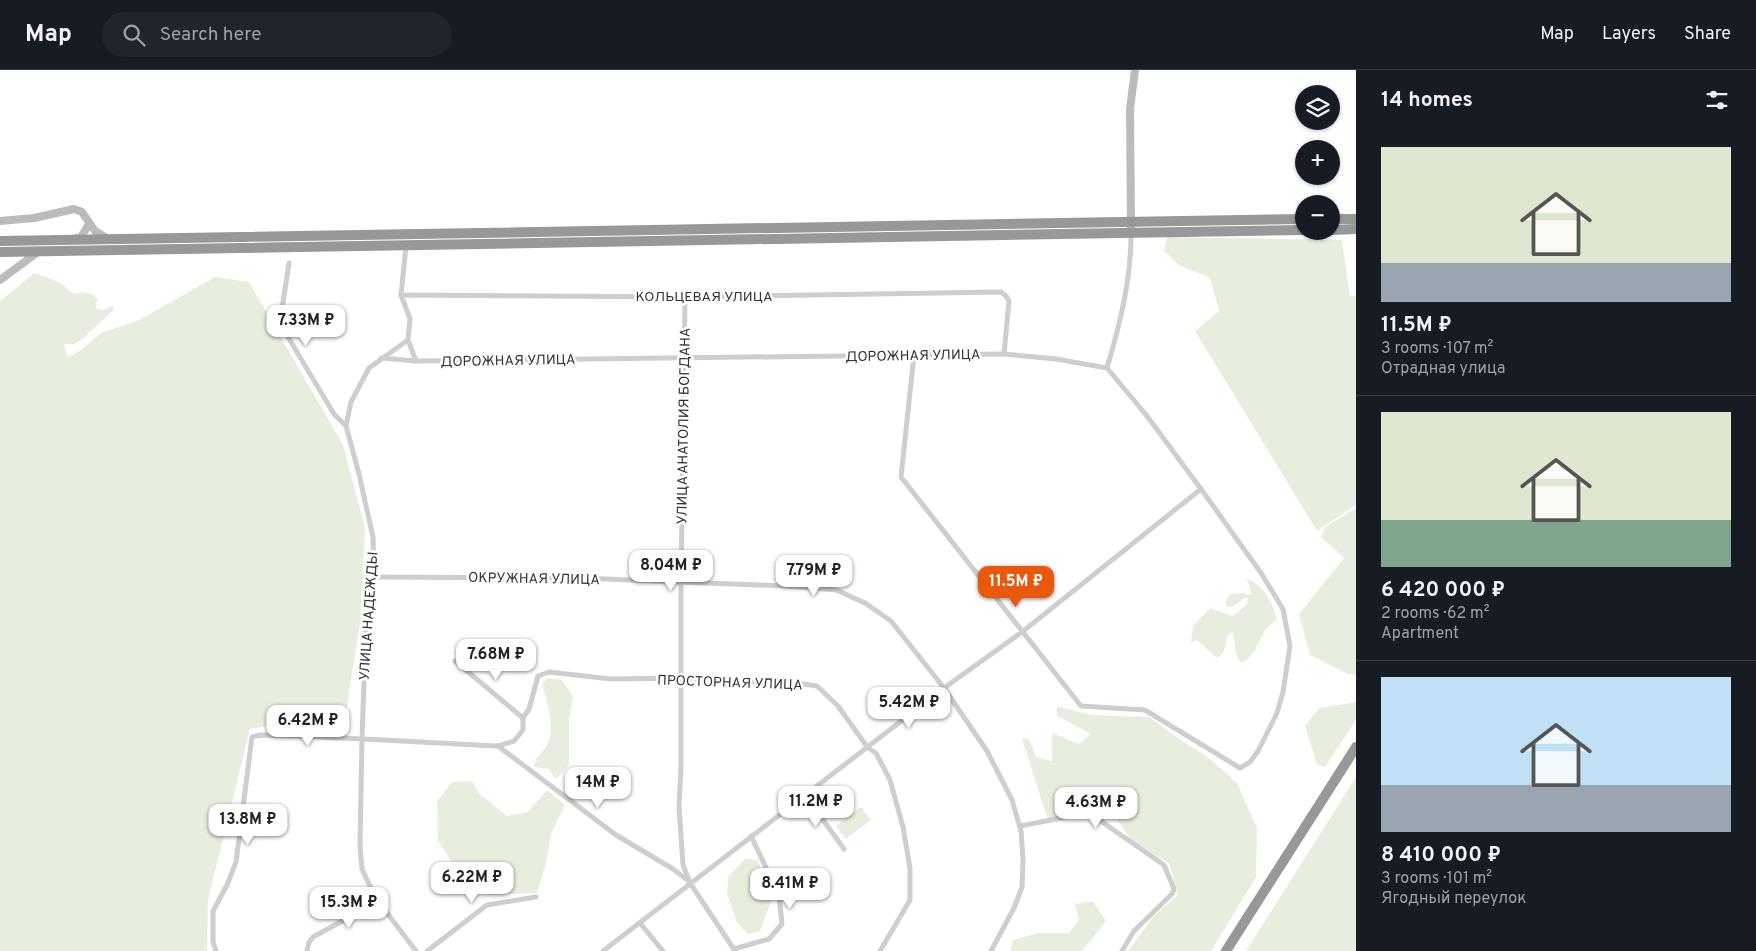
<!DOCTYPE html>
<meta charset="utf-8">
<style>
body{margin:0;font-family:Overpass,sans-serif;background:#20242c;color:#f1f3f6;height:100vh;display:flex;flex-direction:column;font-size:19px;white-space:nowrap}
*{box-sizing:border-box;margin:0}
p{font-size:16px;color:#9ea1a6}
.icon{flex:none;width:28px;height:28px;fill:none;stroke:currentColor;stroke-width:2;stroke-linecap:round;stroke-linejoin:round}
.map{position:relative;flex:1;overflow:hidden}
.side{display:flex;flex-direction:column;background:#171b24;width:400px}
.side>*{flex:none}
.tools{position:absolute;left:1295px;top:15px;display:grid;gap:10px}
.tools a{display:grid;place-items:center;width:45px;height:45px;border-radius:50%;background:#171b24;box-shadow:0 1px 4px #0004;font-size:25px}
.price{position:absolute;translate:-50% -42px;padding:0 11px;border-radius:10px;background:#fff;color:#222;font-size:16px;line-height:32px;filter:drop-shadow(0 1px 2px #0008)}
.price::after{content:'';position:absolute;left:50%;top:30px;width:15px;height:11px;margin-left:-8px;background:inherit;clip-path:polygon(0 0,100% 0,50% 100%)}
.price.on{background:#ea580c;color:#fff}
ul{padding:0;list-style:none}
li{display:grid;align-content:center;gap:10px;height:265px;padding:0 25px}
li+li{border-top:1px solid #363941}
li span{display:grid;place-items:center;height:155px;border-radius:0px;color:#555}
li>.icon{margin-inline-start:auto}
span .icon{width:90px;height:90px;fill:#fffc;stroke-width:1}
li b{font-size:21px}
h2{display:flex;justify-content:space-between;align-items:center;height:60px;padding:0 25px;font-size:21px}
header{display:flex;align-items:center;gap:30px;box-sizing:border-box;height:70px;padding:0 25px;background:#171b24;border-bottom:1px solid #363941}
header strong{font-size:24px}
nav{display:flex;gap:28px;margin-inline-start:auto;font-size:18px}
.search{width:350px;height:45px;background:#20242c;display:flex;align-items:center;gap:12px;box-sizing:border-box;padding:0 18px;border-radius:28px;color:#9ea1a6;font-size:19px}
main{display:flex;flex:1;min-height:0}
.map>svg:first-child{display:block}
.green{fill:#e8eedf}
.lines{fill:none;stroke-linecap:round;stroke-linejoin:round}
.street{stroke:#cecece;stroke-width:5}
.secondary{stroke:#bbb;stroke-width:8}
.highway{stroke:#989898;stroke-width:10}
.labels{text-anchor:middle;stroke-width:5;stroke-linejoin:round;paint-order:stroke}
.street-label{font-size:14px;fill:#313131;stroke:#fff}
</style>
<header>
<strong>Map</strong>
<div class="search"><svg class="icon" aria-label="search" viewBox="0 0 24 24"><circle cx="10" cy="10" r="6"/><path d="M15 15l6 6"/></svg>Search here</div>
<nav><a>Map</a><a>Layers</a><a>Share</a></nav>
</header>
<main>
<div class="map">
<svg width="1356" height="881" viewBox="0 0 1356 881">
<rect width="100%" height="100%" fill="#fff"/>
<g class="green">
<path d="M1167,167l175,3 8,56h6v209l-39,26 -122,-200 24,-20 -9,-33 -31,-13 -15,-14z"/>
<path d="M34,203l25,9 15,12 9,-2 11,3 3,4 -1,9 8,2 9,-4 1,4 -33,30 -7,4h-10l4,13 10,-5 23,-19 38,-13 76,-43 34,5 94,163 22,83 -5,96 -14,87 -96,18 -42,171 -1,51h-207v-650z"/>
<path d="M1356,438v167l-8,-1 -38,-19 -11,-41 45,-56 -23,-21 4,-10z"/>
<path d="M1247,509c17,5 25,24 30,40l-12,11 -10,20 -7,9 -6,4c-10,-9 -5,-21 -10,-31l-4,3 -5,19 -6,4 -20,-18 -6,3 2,-17 17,-18 23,8 14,-12 1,-6 -5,1 -10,8 -7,-1v-6l4,-6 13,-1 8,2v-3z"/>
<path d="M547,608l15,2 11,17 -4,21v47l-12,13 -3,-1 -5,-8 -15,-2c3,-15 10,-14 14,-24 7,-17 -1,-43 -6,-59z"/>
<path d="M1356,632v18l-31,47 -8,-2 -12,-39 14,-18z"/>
<path d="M1057,636l34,9 58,2 32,23 28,18 28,25 20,45 -1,49 -45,74h-83l26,-35 24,-21 -9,-32 -36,-20 -20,-30 -23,-7 -42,14 -26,-81 7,-1 7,19 16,4v-28l27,11 12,-10 -34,-18z"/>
<path d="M1356,707v174h-110z"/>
<path d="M472,711l8,13 27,22 21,-4 19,-22 18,15 -14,29 -5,29 -9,30 -47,2 -31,-22 -21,-32 -1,-40 15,-19z"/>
<path d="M861,737l10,13 -25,19 -10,-13z"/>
<path d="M745,789l13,1 14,39 -12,32 -12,3 -11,-11 -10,-30 1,-16z"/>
<path d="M1093,831l13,20 -17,22 -8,8h-71l3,-11 25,-7h31l10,-13 -4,-16z"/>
</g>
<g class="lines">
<g class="street">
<path d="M406,176l-5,49 9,24 -2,21 8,21"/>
<path d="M289,193l-7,46 3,23 49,82 12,12"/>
<path d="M401,225l284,2 316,-5 5,4 3,5 -5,53"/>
<path d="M685,227l-4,286v184l-2,40 4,58 7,18 45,68"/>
<path d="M408,270l-39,28 -18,34 -5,24 13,48 14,63 1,40 -8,48 -4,113 -2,107 2,24 13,28 41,54"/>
<path d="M381,288l35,3 588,-7 52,5 51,9 40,48 54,73 60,84 22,36 7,37 -7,46 -6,21 -19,38 -8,11 -10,6 -95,-58 -64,-4 -180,-229 13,-122"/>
<path d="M1107,298c13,-44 24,-88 24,-134"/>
<path d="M374,507l206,1 206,8 50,4 29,13 26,18 53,67 43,63 25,49 9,31 2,28 -1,28 -8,21 -23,43"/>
<path d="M455,591l68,57"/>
<path d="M498,676l118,89 57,34 17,13"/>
<path d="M805,725l39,54"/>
<path d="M1020,756l62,-12 13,3 69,48 10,24 -2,5 -38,37 -12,20"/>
<path d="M640,853l23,28"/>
<path d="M734,879l35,-10 13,-15 -3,-29 -28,-59"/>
<path d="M216,881l-3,-9v-31l14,-26 9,-23 16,-125 8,-2c80,2 159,7 238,11l16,-5 9,-11v-12l6,-9 9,-33 11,-4 62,7 70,-1 72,4h36l28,4 21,20 30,42 8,5 14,27 13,47 7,41v32l-30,51"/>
<path d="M307,881l2,-9 4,-5 33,-18 29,-22"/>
<path d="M427,881l60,-46 49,-8"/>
<path d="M603,881l341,-263 78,-56 179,-143"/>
</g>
<g class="secondary">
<path d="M0,151l34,-3 40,-9 8,3 13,19 13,8"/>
<path d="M1131,157l-1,-118 5,-39"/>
<path d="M73,169l8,-2 8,-13"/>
<path d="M0,210l38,-28"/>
</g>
<g class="highway">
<path d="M1331,149h25"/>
<path d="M1331,160l25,-1"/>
<path d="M0,171l1304,-22"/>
<path d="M0,182l1304,-22"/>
<path d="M1226,881l130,-204"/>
</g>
</g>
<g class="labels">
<g class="street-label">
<text x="704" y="231">КОЛЬЦЕВАЯ УЛИЦА</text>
<text transform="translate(913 285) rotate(-1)" y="5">ДОРОЖНАЯ УЛИЦА</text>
<text transform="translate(508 290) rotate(-1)" y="5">ДОРОЖНАЯ УЛИЦА</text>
<text transform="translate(683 356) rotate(-89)" y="5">УЛИЦА АНАТОЛИЯ БОГДАНА</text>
<text transform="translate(534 508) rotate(1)" y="5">ОКРУЖНАЯ УЛИЦА</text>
<text transform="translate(368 546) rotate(-86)" y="5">УЛИЦА НАДЕЖДЫ</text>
<text transform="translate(730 612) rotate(2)" y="5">ПРОСТОРНАЯ УЛИЦА</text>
</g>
</g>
</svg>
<div class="tools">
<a><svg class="icon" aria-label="layers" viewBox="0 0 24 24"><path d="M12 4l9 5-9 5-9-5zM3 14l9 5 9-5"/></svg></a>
<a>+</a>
<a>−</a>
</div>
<b class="price" style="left:306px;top:277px">7.33M ₽</b>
<b class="price" style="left:671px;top:522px">8.04M ₽</b>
<b class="price" style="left:814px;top:527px">7.79M ₽</b>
<b class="price on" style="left:1016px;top:538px">11.5M ₽</b>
<b class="price" style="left:496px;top:611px">7.68M ₽</b>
<b class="price" style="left:909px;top:659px">5.42M ₽</b>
<b class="price" style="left:308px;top:677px">6.42M ₽</b>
<b class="price" style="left:598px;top:739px">14M ₽</b>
<b class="price" style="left:816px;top:758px">11.2M ₽</b>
<b class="price" style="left:1096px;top:759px">4.63M ₽</b>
<b class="price" style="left:248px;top:776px">13.8M ₽</b>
<b class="price" style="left:472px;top:834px">6.22M ₽</b>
<b class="price" style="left:790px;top:840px">8.41M ₽</b>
<b class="price" style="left:349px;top:859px">15.3M ₽</b>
</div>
<section class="side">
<h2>14 homes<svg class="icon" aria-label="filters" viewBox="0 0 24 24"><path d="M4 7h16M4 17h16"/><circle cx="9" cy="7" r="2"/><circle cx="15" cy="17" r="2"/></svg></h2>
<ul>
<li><span style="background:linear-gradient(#dfe7d0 75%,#9aa5b1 0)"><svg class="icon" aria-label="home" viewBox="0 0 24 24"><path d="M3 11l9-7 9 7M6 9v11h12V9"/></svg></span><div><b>11.5M ₽</b><p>3 rooms · 107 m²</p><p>Отрадная улица</p></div></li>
<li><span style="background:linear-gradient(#dfe7d0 70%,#7fa58c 0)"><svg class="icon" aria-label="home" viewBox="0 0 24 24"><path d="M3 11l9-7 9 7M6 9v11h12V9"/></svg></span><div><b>6 420 000 ₽</b><p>2 rooms · 62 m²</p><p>Apartment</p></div></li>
<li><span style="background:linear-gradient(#bfe0f5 70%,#9aa5b1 0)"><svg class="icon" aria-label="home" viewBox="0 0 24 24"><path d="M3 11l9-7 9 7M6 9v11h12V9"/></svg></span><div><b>8 410 000 ₽</b><p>3 rooms · 101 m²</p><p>Ягодный переулок</p></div></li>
</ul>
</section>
</main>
